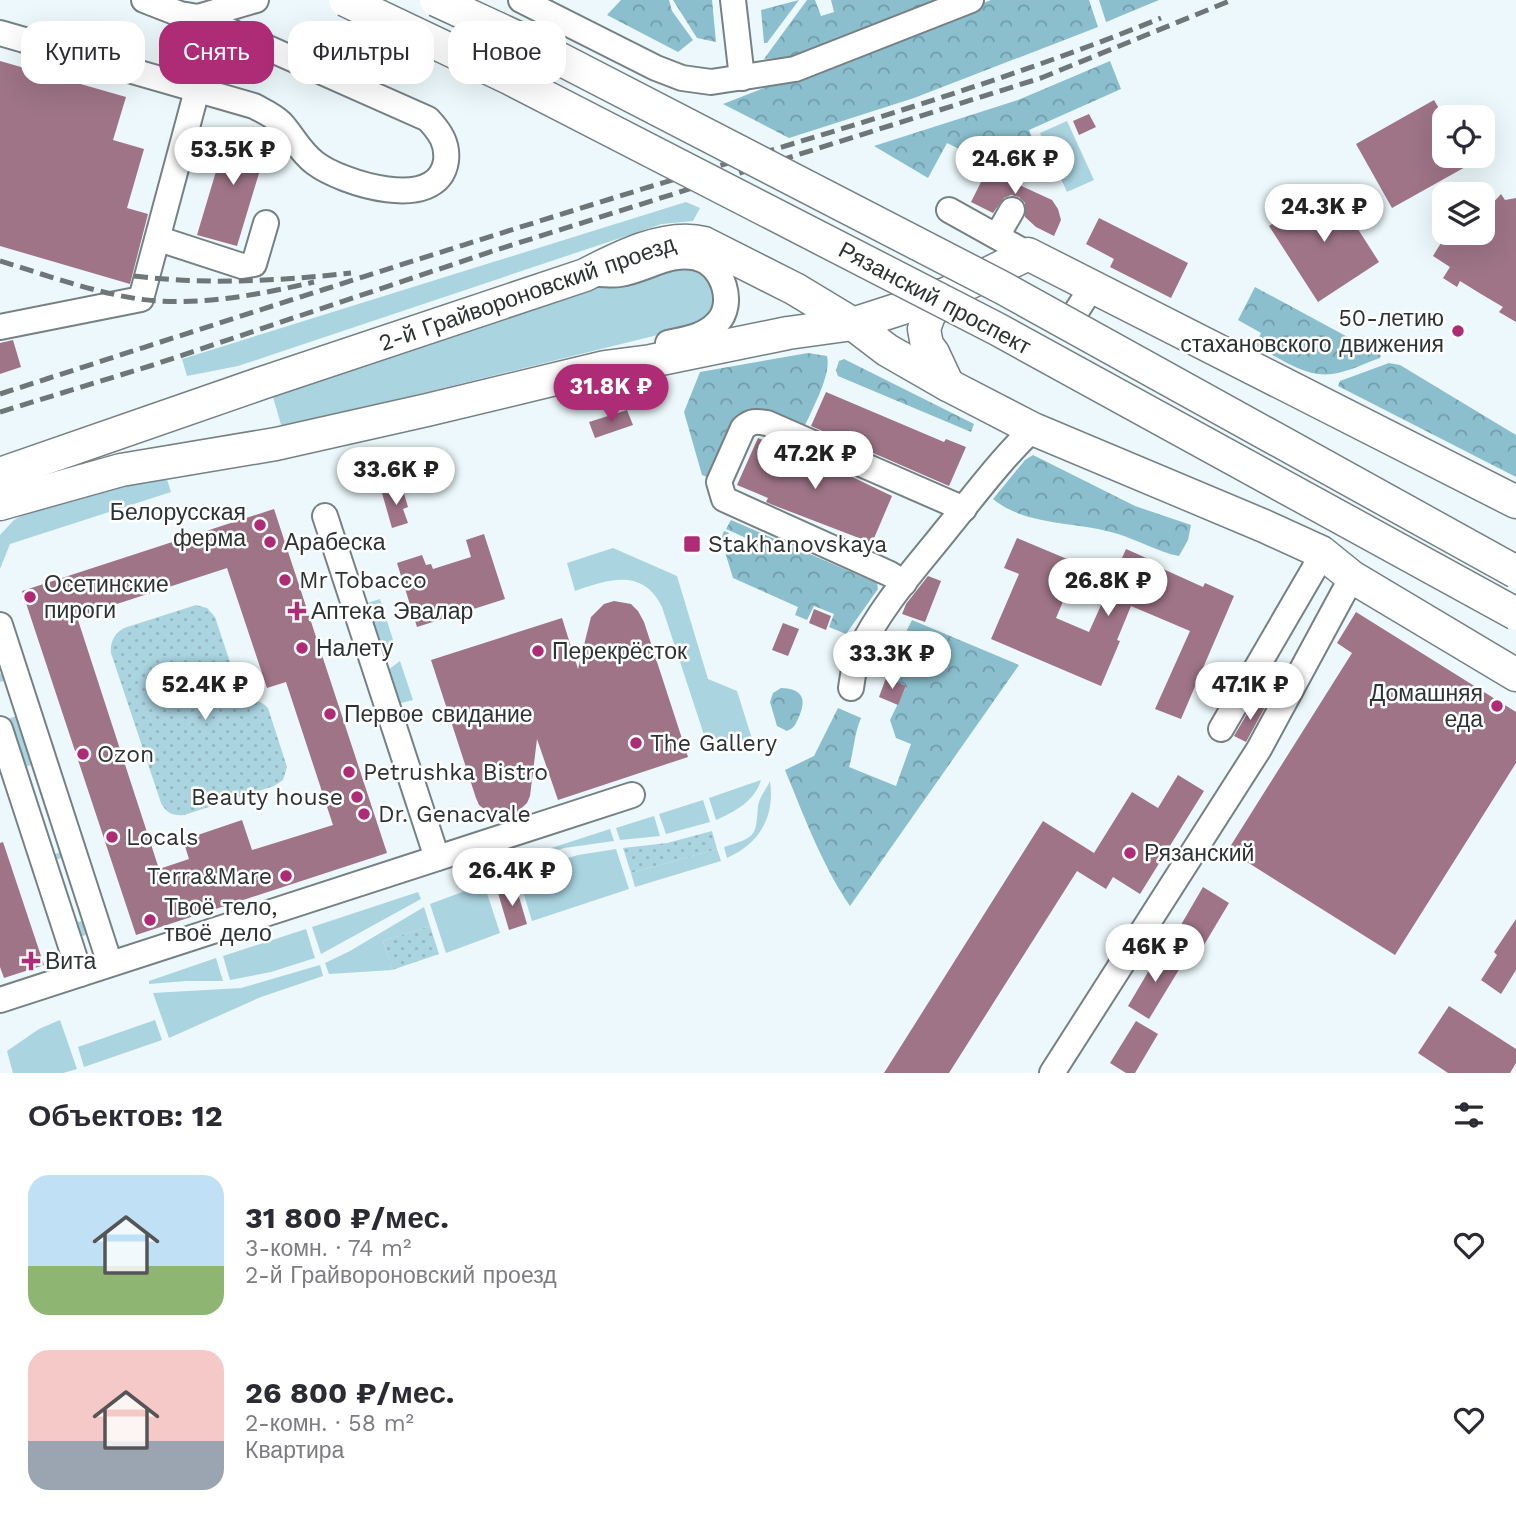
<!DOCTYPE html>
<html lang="ru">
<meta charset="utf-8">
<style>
body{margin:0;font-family:"Work Sans",sans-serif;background:#f7f7f7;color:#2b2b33;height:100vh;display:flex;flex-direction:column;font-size:26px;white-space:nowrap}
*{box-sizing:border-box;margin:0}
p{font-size:23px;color:#7c7c81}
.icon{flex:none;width:38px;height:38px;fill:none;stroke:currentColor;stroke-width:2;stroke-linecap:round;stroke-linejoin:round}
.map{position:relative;height:1073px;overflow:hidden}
.details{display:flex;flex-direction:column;background:#fff;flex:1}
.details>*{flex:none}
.banner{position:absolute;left:21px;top:21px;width:700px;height:63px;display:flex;gap:14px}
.tools{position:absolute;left:1432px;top:105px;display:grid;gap:14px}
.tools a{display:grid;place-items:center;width:63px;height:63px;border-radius:14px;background:#fff;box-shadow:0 7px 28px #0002;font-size:35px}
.price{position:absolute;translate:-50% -60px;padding:0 16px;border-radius:24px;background:#fff;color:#222;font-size:23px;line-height:46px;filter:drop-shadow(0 2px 4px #0008)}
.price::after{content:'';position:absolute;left:50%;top:42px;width:21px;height:16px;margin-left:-10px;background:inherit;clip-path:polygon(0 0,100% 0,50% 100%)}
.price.on{background:#ae2b75;color:#fff}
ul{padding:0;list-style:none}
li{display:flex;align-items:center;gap:21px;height:175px;padding:0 28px}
li span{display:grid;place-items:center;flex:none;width:196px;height:140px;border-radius:21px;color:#555}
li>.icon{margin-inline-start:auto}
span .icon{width:84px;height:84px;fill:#fffc;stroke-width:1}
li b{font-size:30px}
h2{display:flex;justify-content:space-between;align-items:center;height:84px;padding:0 28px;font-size:30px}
.pill{padding:0 24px;border-radius:21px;background:#fff;box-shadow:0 7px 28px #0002;font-size:24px;line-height:63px}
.pill.on{background:#ae2b75;color:#fff}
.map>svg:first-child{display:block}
.grass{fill:#aad4e0}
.forest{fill:url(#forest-crowns)}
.park{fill:url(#park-dots)}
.building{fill:#9e7486;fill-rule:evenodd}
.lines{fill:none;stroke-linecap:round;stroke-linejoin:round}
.minor-casing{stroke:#768184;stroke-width:28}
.major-casing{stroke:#768184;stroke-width:35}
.minor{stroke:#fff;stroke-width:24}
.major{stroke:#fff;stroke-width:32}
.rail{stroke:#6e7677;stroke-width:5;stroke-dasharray:14 7;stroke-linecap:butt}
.major-bridge-casing{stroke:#768184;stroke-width:35;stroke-linecap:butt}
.major-bridge{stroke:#fff;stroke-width:32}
.poi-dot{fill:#ae2b75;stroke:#fff;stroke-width:2.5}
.labels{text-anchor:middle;stroke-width:5;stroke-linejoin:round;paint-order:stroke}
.street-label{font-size:23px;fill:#2d3233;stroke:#fff}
.poi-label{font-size:23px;fill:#2d3233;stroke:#fff;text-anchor:start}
</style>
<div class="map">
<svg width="1516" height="1073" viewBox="0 0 1516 1073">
<defs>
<pattern id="forest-crowns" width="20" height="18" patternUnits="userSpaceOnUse" patternTransform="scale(1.75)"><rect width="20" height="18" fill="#8bbfce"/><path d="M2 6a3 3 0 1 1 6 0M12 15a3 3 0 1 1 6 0" fill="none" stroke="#729ca8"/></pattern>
<pattern id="park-dots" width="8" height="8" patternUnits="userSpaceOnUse" patternTransform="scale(1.75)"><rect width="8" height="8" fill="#aad4e0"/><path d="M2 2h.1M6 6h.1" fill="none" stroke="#93b6c1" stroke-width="1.8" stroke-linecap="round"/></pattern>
</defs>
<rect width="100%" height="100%" fill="#ecf8fb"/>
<g class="grass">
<path d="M1067,121l27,59 -27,12 -27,-59z"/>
<path d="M686,202l14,6 -7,13 -31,3 -424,142 -51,10 -5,-17z"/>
<path d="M687,262l27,22c0,25 -1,31 -24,43l-408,101 -9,-31 398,-134z"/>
<path d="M165,473l6,19 -161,52 -10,25v-34l14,-15 7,-4 54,-15 39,-15z"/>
<path d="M613,548l64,28 31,103 29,12 16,51 -24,7 -1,-4 -19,5 -47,-143c-19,-39 -53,-28 -87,-16l-8,-28z"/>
<path d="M380,599l15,47 -6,2 -9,-2 -16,-42z"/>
<path d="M400,661l13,39 -16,4 -9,-34z"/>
<path d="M4,672l34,91 -13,4 28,88 13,-5 2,6 -13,4 20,63 13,-4 4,14 -16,5 -72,-218 13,-4 -11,-36 -6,2v-8z"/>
<path d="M761,780c-6,21 -27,32 -45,40l-7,-22z"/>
<path d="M770,781c5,36 -10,62 -43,77l-3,-11c31,-10 32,-9 34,-41 1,-8 9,-18 12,-25z"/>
<path d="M703,800l7,22 -44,12 -7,-20z"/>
<path d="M654,816l6,20 -40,4 -4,-12z"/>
<path d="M610,829l4,12 -50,7 -58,18 -1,-3z"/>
<path d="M616,849l13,40 -97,32 -12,-39 -22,7 -3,-9 83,-25z"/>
<path d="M717,849l4,12 -86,26 -4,-14z"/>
<path d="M484,884l16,49 -54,20 -16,-49z"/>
<path d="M418,892l3,7 -100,55 -9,-27z"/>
<path d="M424,907l6,19 -47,15 9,29 -63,4 -4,-11 25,-12z"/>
<path d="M306,929l9,29 -44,14 -41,8 -7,-24z"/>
<path d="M216,958l7,23h-37l-37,3v-3z"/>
<path d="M320,965l3,11 -62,21 -92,41 -16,-45 88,-5z"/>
<path d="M60,1020l17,49 -14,4h-50l-6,-22 32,-22z"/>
<path d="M155,1020l7,20 -78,27 -6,-20z"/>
</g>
<g class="forest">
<path d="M621,0h48l3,11 21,29 -15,12 -71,-37z"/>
<path d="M673,0h39l4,42 -19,-4z"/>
<path d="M799,0l-32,43h-3l-3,-33z"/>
<path d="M807,0h8l6,16 13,-4 -3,-12h109l-151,58 -25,1z"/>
<path d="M991,0h98l9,27 -184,71 -125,40 -66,-34z"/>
<path d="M1099,0h60l-53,22z"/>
<path d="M1110,61l11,28 -92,41 10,24 -14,3 -29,-14 -9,20 -40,-20 -19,35 -54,-32 144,-46z"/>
<path d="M1255,287l126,68 -1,3c-15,5 -32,14 -48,16 -27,4 -54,-17 -77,-29l6,-12 -23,-13z"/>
<path d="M808,353l19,3c5,19 -17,57 -25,76l-37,-15 -51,63 -12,-5 -18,-63 16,-40z"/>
<path d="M844,359l130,65 -3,8 -133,-56 -2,-6 3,-9z"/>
<path d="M1389,363l11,2 116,70v42l-178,-91 2,-5z"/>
<path d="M1033,455l102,51 56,19 -3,15 -9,16c-21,-4 -41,-16 -61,-22 -41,-13 -91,-7 -125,-35l32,-39z"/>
<path d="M731,520l146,63 1,6 -32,45 -17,-7 5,-13 -20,-8 -7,14 -12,-5 3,-8 -65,-29 -12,-39 3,-8 5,2 -4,12 15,6 6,-13 -20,-9z"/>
<path d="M912,620l107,45 -169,241c-28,-41 -46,-90 -65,-136l29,-14 24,-48 23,10c-7,16 -7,33 -12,49l47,19 15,-42 -15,-6 -6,-18 16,-33 -36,-16 -5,-4 14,-39 24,10z"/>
<path d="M781,688c23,1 26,12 17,31 -3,6 -4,9 -11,12l-10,-5 -7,-24 3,-9z"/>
</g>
<g class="park">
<path d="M196,605l11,3 8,9 24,72c8,12 21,9 29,19l19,59 -4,13 -9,6 -90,29c-11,1 -18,-2 -23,-12l-50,-150c-1,-11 3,-19 13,-25z"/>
<path d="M712,831l5,18 -86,24 -8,-25 44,-5z"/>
<path d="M430,926l9,28 -47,16 -9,-29z"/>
</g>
<g class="building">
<path d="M0,61l126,36 -13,43 31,9 -17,59 21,6 -18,70 -130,-38z"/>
<path d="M1434,100l10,17v39h41l-93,52 -36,-64z"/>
<path d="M1089,114l7,13 -17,8 -6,-14z"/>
<path d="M229,128l40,12 -32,106 -40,-11z"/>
<path d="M995,154l25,13 -7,15 39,18 6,9 3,11 -7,16 -18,-9 -11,-10v-14l-6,-6 -8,-2 -7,3 -11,15 -22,-11z"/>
<path d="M1331,187l48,75 -61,40 -49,-76z"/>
<path d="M1501,194l4,6 11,-2v124l-17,-10 4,-5 -22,-13 -21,-13 -3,6 -14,-9 7,-11 -17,-11 14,-23h35v-32l8,5z"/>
<path d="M1099,218l89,45 -17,35 -61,-31 4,-8 -28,-15z"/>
<path d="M13,340l8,27 -21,7v-31z"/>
<path d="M826,392l118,50 2,-3 20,8 -17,39 -138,-60z"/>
<path d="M627,410l6,15 -38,13 -6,-16z"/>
<path d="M758,438l87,38 1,-2 46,22 -20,47 -99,-38 -7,-3 2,-4 -31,-13z"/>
<path d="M402,487l6,20 -5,2 5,14 -16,5 -10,-35z"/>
<path d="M274,509l113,344 -251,82 -114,-344zM227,568l40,120 19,-6 47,143 -81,25 -10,-30 -59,20 6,19 -30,10 -82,-252z"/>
<path d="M484,534l21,65 -88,28 -20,-64 25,-8 4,10 5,-1 2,5 38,-12 -5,-17z"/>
<path d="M1017,538l62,26 -23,54 33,14 37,-83 27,12 -1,3 51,23 2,-4 29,13 -53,123 -26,-10 35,-78 -59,-25 -14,34 3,1 -19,45 -110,-47 28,-65 -15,-6z"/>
<path d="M928,576l13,5 -16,41 -23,-8 4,-10z"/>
<path d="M614,601l17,3 7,7 6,11 44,135 -130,43 -21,-61 -7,57 -3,7 -13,12 -10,2 -14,-3 -11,-9 -3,-7 -45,-138 131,-42 16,51 13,-52 13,-13z"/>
<path d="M814,609l17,7 -5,14 -17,-7z"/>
<path d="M1356,612l160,100v51l-121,192 -167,-105 124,-197 -15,-10z"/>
<path d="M783,623l16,6 -11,27 -16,-6z"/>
<path d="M886,678l20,8 -8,19 -19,-8z"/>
<path d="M1254,702l11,5 -19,35 -12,-6z"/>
<path d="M1178,775l26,16 -64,103 -27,-17 -7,12 -29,-18 -128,202h-65l159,-252 51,32 38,-61 26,16z"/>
<path d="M3,842l41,123 -40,13 -4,-11v-124z"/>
<path d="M516,887l11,37 -18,6 -11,-37z"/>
<path d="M1203,887l26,16 -25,42 -26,-15z"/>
<path d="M1516,919v51l-15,24 -20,-14 16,-25 -3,-3z"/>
<path d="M1161,950l22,13 -34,56 -21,-13z"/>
<path d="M1449,1006l67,43v14l-6,10h-62l-30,-20z"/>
<path d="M1136,1021l22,13 -23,39h-9l-16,-10z"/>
</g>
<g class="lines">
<g class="minor-casing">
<g id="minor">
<path d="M144,0l36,14 18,3 58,-17"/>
<path d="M521,0l135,68 26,10 29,4 84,-13 176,-69"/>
<path d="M733,0l9,78"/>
<path d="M0,33l254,73c9,5 19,9 27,17 12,13 19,29 34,40 26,20 123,51 131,-2 2,-18 -6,-29 -18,-42l-230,-102"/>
<path d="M949,210l79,44"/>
<path d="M997,236l15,-26"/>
<path d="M159,239l83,27 12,-2 12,-41"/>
<path d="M598,274c7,0 15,1 22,0 26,-4 50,-23 77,-16 26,6 39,46 20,65 -13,14 -32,16 -49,20"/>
<path d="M1074,315l18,-28"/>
<path d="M0,327l141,-28 56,-209"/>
<path d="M325,516l112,342"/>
<path d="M904,583l-14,-9 -166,-75 -5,-17 24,-54c8,-7 13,-7 24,-5l197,86"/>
<path d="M0,625l110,339"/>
<path d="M851,688c2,-12 3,-25 8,-36 21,-45 56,-83 87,-122 28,-34 55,-71 87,-101"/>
<path d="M0,729l80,245"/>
<path d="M1221,729l93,-160 7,-17"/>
<path d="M0,1000l632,-205"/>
<path d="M1052,1073l207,-324 93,-172"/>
</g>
</g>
<g class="major-casing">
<g id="major">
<path d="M946,294l-17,21 -5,14 3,16 6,8 15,32"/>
<path d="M0,474l262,-91 323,-108c33,-17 81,-42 119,-32l91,46 58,35 34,26 61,35 85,44 231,97 57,26 31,25 164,98"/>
<path d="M0,504l121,-34 155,-26 151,-34 178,-43 46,-6 137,-28 65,-9 93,-30 82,-40 488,248"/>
</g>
</g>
<use href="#minor" class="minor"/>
<use href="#major" class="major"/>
<g class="rail">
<path d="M0,261c46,14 92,31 139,38 57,8 119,-4 175,-17"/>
<path d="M134,276c73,9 144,5 217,-3"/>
<path d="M0,394c216,-70 432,-140 649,-207 171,-52 346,-101 512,-169"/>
<path d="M0,412l153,-47 343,-115 545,-172 191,-78"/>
</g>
<g class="major-bridge-casing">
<g id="major-bridge">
<path d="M345,0l164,78 488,251 519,285"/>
<path d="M436,0l93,43 474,245 513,284"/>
</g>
</g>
<use href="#major-bridge" class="major-bridge"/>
</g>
<g class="poi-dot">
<circle cx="1458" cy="331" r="7"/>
<circle cx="260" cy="525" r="7"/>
<circle cx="270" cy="542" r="7"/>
<rect x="683" y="535" width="18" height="18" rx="3.5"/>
<circle cx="285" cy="580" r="7"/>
<circle cx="30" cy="597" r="7"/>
<path d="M293.5 600.5h7v7h7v7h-7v7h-7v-7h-7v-7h7z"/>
<circle cx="302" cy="648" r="7"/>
<circle cx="538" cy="651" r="7"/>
<circle cx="1497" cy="706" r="7"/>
<circle cx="330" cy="714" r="7"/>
<circle cx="636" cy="743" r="7"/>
<circle cx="83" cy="754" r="7"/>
<circle cx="349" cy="772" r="7"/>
<circle cx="357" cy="797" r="7"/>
<circle cx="364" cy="814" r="7"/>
<circle cx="112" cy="837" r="7"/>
<circle cx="1130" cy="853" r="7"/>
<circle cx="286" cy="876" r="7"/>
<circle cx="150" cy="920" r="7"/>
<path d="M27.5 950.5h7v7h7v7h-7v7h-7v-7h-7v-7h7z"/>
</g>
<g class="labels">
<g class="street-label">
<text transform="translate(527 293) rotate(-19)" y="8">2-й Грайвороновский проезд</text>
<text transform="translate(935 298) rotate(28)" y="8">Рязанский проспект</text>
</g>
<g class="poi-label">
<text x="1444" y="326" text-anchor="end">50-летию<tspan x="1444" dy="26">стахановского движения</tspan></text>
<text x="246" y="520" text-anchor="end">Белорусская<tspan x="246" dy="26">ферма</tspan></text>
<text x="284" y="550">Арабеска</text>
<text x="708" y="552">Stakhanovskaya</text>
<text x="299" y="588">Mr Tobacco</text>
<text x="44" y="592">Осетинские<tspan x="44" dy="26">пироги</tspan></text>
<text x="311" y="619">Аптека Эвалар</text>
<text x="316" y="656">Налету</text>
<text x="552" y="659">Перекрёсток</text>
<text x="1483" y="701" text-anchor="end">Домашняя<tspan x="1483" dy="26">еда</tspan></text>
<text x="344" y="722">Первое свидание</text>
<text x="650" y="751">The Gallery</text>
<text x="97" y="762">Ozon</text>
<text x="363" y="780">Petrushka Bistro</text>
<text x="343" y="805" text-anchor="end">Beauty house</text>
<text x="378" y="822">Dr. Genacvale</text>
<text x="126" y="845">Locals</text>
<text x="1144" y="861">Рязанский</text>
<text x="272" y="884" text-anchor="end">Terra&amp;Mare</text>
<text x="164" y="915">Твоё тело,<tspan x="164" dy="26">твоё дело</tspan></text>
<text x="45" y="969">Вита</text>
</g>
</g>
</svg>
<div class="tools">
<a><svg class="icon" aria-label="locate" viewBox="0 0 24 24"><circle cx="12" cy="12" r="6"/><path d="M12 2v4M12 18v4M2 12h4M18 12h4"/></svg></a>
<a><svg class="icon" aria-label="layers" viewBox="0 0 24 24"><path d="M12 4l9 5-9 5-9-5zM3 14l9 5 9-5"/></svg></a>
</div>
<b class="price" style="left:233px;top:187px">53.5K ₽</b>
<b class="price" style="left:1015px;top:196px">24.6K ₽</b>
<b class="price" style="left:1324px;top:244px">24.3K ₽</b>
<b class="price on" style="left:611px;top:424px">31.8K ₽</b>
<b class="price" style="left:815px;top:491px">47.2K ₽</b>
<b class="price" style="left:396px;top:507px">33.6K ₽</b>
<b class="price" style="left:1108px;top:618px">26.8K ₽</b>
<b class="price" style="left:892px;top:691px">33.3K ₽</b>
<b class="price" style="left:205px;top:722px">52.4K ₽</b>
<b class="price" style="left:1250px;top:722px">47.1K ₽</b>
<b class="price" style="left:512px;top:908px">26.4K ₽</b>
<b class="price" style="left:1155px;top:984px">46K ₽</b>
<div class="banner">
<a class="pill">Купить</a>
<a class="pill on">Снять</a>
<a class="pill">Фильтры</a>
<a class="pill">Новое</a>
</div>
</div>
<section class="details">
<h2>Объектов: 12<svg class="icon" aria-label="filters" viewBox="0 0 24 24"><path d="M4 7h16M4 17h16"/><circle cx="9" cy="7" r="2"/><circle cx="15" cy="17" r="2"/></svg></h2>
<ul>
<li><span style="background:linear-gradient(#bfe0f5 65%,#8fb573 0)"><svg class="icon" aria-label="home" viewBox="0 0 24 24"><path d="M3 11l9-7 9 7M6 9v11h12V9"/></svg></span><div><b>31 800 ₽/мес.</b><p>3-комн. · 74 m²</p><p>2-й Грайвороновский проезд</p></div><svg class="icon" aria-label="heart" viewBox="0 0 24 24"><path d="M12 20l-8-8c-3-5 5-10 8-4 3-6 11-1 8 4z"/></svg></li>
<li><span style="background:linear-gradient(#f6c9c9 65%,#9aa5b1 0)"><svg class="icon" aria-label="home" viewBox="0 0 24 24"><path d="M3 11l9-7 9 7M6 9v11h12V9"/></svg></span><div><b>26 800 ₽/мес.</b><p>2-комн. · 58 m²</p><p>Квартира</p></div><svg class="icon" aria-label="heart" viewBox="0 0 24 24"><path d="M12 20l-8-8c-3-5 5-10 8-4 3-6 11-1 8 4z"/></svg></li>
</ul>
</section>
